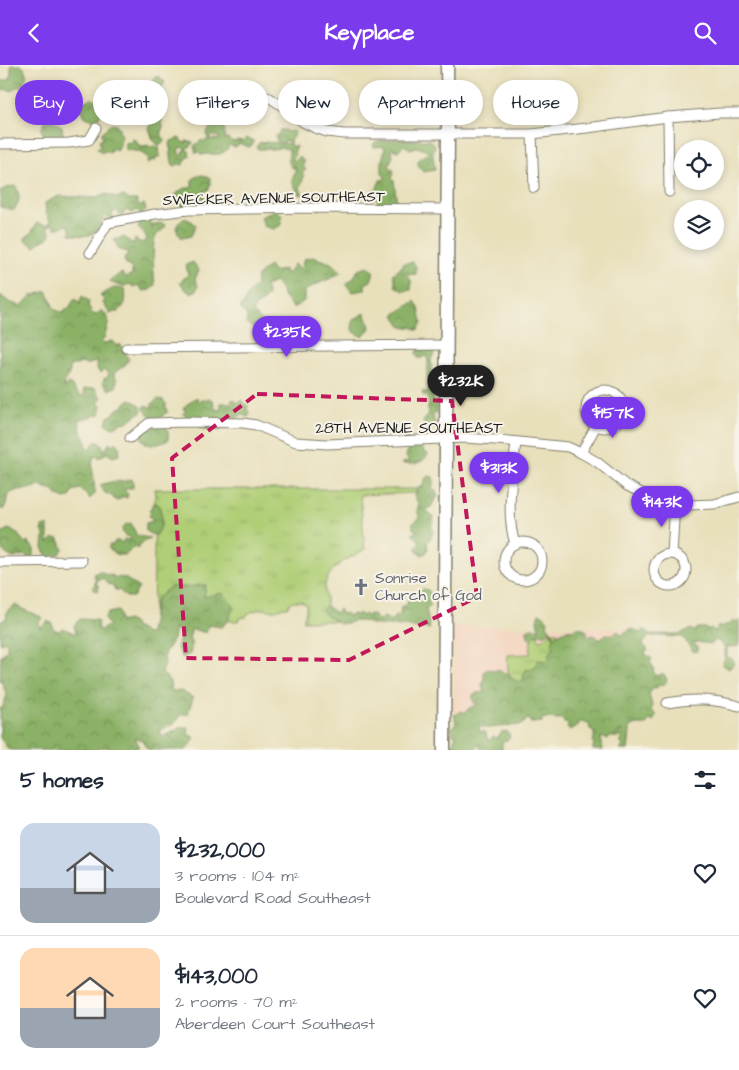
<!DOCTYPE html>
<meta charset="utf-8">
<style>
body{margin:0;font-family:"Architects Daughter",sans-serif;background:#f6f6f7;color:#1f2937;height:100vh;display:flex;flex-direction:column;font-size:19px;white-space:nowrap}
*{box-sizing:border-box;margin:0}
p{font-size:16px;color:#747a83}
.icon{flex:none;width:28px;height:28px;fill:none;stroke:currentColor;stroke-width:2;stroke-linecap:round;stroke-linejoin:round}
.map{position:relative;height:685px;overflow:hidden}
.sheet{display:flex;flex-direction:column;background:#fff;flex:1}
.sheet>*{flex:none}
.banner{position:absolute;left:15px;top:15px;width:710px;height:45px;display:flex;gap:10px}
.fabs{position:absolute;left:674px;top:75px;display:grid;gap:10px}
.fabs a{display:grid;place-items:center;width:50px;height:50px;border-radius:50%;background:#fff;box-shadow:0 2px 8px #0003;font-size:25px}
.price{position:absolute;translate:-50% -42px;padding:0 11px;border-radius:18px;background:#7c3aed;color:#fff;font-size:16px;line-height:32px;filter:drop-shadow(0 1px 2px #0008)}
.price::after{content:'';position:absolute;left:50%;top:30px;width:15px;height:11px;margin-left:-8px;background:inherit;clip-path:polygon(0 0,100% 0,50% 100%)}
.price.selected{background:#222;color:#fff}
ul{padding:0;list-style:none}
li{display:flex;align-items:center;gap:15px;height:125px;padding:0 20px}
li+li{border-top:1px solid #e0e1e3}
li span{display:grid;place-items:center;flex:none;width:140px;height:100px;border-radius:15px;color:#555}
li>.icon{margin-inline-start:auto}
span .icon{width:60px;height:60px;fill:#fffc;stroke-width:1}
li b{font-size:21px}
h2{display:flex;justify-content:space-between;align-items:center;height:60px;padding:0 20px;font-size:21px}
.tag{padding:0 18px;border-radius:22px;background:#fff;box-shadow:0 2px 8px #0003;font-size:18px;line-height:45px}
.tag.selected{background:#7c3aed;color:#fff}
header{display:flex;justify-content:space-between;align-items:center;height:65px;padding:0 20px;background:#7c3aed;color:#fff;font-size:22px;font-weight:700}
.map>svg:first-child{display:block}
.built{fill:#f3d4be}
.grass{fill:url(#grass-tufts);stroke:#667548}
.forest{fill:url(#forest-crowns);stroke:#546641}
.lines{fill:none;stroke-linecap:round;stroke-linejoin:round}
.street-casing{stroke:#827e6c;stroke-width:11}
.secondary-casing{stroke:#827e6c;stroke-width:15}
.street{stroke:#fff;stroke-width:9}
.secondary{stroke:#fff;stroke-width:12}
.marked{fill:none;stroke:#c2185b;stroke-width:4;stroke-dasharray:10 6;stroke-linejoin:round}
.labels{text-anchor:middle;stroke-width:4;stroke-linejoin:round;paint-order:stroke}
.street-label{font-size:15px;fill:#1c1c1c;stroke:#f7f3e8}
.worship-label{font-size:15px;fill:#5b616d;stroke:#f7f3e8;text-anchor:start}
</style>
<header><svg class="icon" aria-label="back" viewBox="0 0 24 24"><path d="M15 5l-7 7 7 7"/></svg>Keyplace<svg class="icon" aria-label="search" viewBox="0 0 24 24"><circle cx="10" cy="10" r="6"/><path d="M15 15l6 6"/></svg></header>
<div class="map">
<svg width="739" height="685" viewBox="0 0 739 685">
<defs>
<pattern id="grass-tufts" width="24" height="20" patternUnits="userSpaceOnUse" patternTransform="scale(1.25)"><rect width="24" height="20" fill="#afce75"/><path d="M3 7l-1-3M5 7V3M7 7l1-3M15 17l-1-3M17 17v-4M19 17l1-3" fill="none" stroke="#96b065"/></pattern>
<pattern id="forest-crowns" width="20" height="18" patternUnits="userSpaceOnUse" patternTransform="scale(1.25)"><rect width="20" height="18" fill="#8bb166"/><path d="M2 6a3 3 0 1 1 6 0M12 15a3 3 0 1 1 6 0" fill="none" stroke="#718f53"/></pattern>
</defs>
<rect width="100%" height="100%" fill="#f7f3e8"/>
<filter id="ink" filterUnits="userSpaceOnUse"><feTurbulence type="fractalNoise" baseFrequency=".02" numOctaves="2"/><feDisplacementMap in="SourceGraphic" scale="10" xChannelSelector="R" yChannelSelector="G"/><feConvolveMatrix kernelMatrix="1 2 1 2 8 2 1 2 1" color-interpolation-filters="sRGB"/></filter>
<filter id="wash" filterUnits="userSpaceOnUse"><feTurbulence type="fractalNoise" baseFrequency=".0096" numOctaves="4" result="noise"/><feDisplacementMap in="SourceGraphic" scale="20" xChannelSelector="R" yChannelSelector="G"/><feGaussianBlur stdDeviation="1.12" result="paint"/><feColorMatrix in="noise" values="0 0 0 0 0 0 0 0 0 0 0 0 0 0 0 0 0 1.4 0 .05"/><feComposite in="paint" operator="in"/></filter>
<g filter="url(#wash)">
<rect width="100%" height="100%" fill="#e8e0bb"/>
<path class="built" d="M454,561l179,2 -1,89 -179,-2z"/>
<g class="grass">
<path d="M155,424h261l1,4 -57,2 5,54c-15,10 -35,15 -40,36 -1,8 3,15 0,23l2,8 8,5h-32l3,-10v-7c-4,-4 -9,-3 -14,-3l-5,6c-5,0 -8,2 -12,3 -4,1 -9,-1 -12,-1 -4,0 -12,3 -16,5l-1,3 -6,1 -1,3 -86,-2z"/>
<path d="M551,567h7c-6,9 -3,20 -11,29h-5l-12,10 -4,-1 -3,11 -4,1 -7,-3c-5,-7 -5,-16 -4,-24l22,-1 1,-14c3,-2 3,-5 6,-6l3,6 4,-1z"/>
</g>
<g class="forest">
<path d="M11,0h9l4,3 3,8 -6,10 -5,1 -3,4 -7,-2 -6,2v-10l9,-1 2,-7z"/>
<path d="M159,11l6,6c-4,7 -6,11 -1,18l-2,3 1,5 -2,8 2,11 -2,5 1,4 3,4 -3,4 -4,1 -5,-5 -4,-12 2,-3c-5,-8 -2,-8 1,-15l-2,-6 1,-9 -19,15 -5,1 -4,-3 -1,-5c9,-6 20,-19 29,-20l2,-5z"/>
<path d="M92,33l7,3 3,9 -3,7 -6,3 -8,-3 -4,-9 4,-7z"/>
<path d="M221,52l3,3 1,19 3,-1 3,3 4,1 2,-2 6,1 3,-3 7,2v4l-4,3 -10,-4 -3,4 -7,-2c-5,14 -17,7 -27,10l-3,-3 -3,1 -2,-7 8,-6 3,2 1,-2 8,-1 5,1v-3l-5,-1 -1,-2 -4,5 -3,-4c4,-8 7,-14 15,-18z"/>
<path d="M45,56h9l8,6 1,9 -6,7 -10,-4 -6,-9z"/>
<path d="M110,59l7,1 2,2v4l3,4 -3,12 -3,3 -1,-1 -4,1 -1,3 -5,-2 -4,2 -4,-4 5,-3 -2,-1 -1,-5 4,-3 -2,-3z"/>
<path d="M280,65h5l3,2 6,-1 1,4 -4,3 -1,5 1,3h5l-1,5 -1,2 1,2 -2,2 1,5 6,-6 4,5 -1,5 3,4 -4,2 2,4 -4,12 3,6 -4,1 -7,-14 3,-10v-6l-1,3 -3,-1 -3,-8 1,-5v-5l-11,-2v2l-2,-1 -1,1h-17l-2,-2 4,-5 4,1 2,-2 3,2 8,-1 2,3 2,-1h7l-1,-4 -2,2 -6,1 -4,-7 4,-2z"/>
<path d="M179,73l5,5h2v-2l7,1 -2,4 -6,3 -3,-2 -4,2 2,7 3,-1 2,-6 4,2 1,5 -3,2 -4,7 -5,-1 -2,2 -3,-1c-3,-7 -1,-13 -4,-21l2,-3z"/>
<path d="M133,74l4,2v3l3,1v2h4l3,-2 4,2 3,-1 5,1 1,9 -5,3 1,2 -5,-1 -2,4 -2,-1 1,-5c-4,-5 -14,-8 -21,-8l-2,-2v-5l2,-1 2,1z"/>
<path d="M395,74l11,1h23l5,3 1,4c-5,7 0,14 0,23l-12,2c-9,-9 -5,-15 6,-18l1,-2 -13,-5 -7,2 -6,-4 -6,6 -5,-2 -1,2 1,5 -4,9 2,3 2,1 1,4 -2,5 2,2 3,25 -17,2 -5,-13 -2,-3 4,-3 3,-8 5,-1v-2l-3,-3v-12l3,-14 -2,-2 -9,1 -1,-3 3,-3h10z"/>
<path d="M203,110l7,3 1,6 -3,6 -6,3 3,4v4c-1,2 -3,6 -6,7 -8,4 -19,-2 -25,-8l1,-5 9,-7h6l2,-2v-6l5,-4z"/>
<path d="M16,121c4,11 5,13 -2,24l-14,-3v-16l8,-4z"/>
<path d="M106,129l11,4 7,-2 5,4h8l2,6 5,-2 2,6 -5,4 -4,-4 -6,3 -3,-3 -3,1 -2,4 -4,-1 -2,-4 -5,3 1,4 -3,2 -5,-4c-9,21 -14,23 -35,19v-7l-4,-2 -10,4 -3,-5 -6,3 3,5 -1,6 -9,4 -5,5 -11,-8 6,-5 7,-11 9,2 5,-3 -5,-9 -1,-10 14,-7 38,2z"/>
<path d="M276,144l6,7 -1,9 -7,4 -10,-3 -3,-9z"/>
<path d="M149,153l2,10 2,-4 8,-1 5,2c-3,6 -7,7 -10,11 -5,9 -2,39 -1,49l-5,5 -7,1 -5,-6 -4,2 -5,-3c-7,4 -12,2 -19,-3l11,-8 6,4 5,-3v-6l-6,-3 -2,-6 4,-5 -3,-3 -6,-1 -5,-10 10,-3 9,7 2,-5 6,4 6,-3 -2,-6 -7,-6 3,-8z"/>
<path d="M185,153l8,4 3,3 -5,11 -9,2 -4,-5 -2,-5 3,-6z"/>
<path d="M313,192l18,6 10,9c-10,8 -25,11 -37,19v10l-11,7c-3,-4 -6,-7 -9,-11 -3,-6 -4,-11 -10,-15l-5,3h-4l3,11 -6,6 -7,4 -2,6 11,11 3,9 -5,6 -8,-4 1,-6 -8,-4v-8l-7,-8 5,-6 3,-8 8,-9 1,-9 12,-10 4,6 12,-3 1,5 5,-4 3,-6 7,5 3,-10z"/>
<path d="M193,197l6,8 -4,9 3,7 -2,5 -6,2 -5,-4 -5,-7 8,-7 -2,-10z"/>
<path d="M413,197l3,5v7l-9,1 4,5v10l-8,1 -8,-5v-7l-2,-5 7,-5 4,-6z"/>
<path d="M367,202l7,5 -3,9 -6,3v6l-13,2 -6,-8 7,-5 5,-9z"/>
<path d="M114,223l11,1c1,11 2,15 -7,23h-4l-4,2 -7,-11 2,-3 -5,-4c4,-4 9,-5 14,-8z"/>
<path d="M47,226l7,18 8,4 8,-6 5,-9 5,7v-4l2,-5 7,5 -1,6 3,2v4l5,2 6,-5c2,3 4,5 6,7 2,6 -3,16 -4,22l-3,2 3,3 4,-2 4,-1 5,5 3,-2 8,8 -3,2 4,5 -4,6 -11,8v3l3,3 -1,8 -7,3 -6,-7 1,-4 5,-3 -1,-3 -4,-3 -3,3 -3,-2 -1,-5 1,-5 -12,4 -4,-2 -6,2h-6c1,7 -2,12 -6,17v6l5,-4c7,4 7,13 17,12l-3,-4 1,-3 11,-1 3,5 4,5 -4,3 3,5 -1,8 -21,6 2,11 5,8v5l3,6 6,-8h4l4,3 -1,1 3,4 5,-8 2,4 3,-4 3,2 2,4 -1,2 1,3 -1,2 -6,2 -6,-4 -8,5 -3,-2 -3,2c-2,13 2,24 2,36l-5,5 -10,-10 -8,2 -1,5 -6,3 -8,-4 -3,-4 -14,-5 -12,3 -10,1 -10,4 -2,10 -3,6 -3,-2v-213l9,7 12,4 10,-10z"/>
<path d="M415,236l4,7 3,14 -4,8 -7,-3h-9l-8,-12z"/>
<path d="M365,248l4,10 1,6 -8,8 -10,-7 1,-10z"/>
<path d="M429,280l6,8 -4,6 2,41 5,5 -1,8 -5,2 2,2 -1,2 2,3 -1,6 -3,-1 -2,1h-3l-3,-7 3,-2c2,-7 4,-18 0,-23h-2l-2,-2 1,-3 4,2 1,-2c0,-6 0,-11 -1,-17 0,-6 2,-11 0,-17l-3,-1 -2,2h-4l-2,-5 1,-3 4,-1 3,2z"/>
<path d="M195,333h3v3l2,1 2,-2h3l3,-2 5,2 2,9 6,1v-7h9l3,-4 5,4 3,-3 7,6 -1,4 3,3 -2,4 -6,-2c-8,4 -15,9 -22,16l-11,-2 -4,1c-11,-5 -11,-11 -22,-16l3,-3 -3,-2 2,-3z"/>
<path d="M130,334l10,6 2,6 -15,11 -4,1 -2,-1 -1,2c-5,3 -10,5 -14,-1l2,-6 4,-2 6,-7h4l3,-5z"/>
<path d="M158,334l5,1 4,5 -3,1 3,2 -1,2 2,2 -4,2 -2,3 -5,1 -2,3 -12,-13 4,-3 4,3 1,-4z"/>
<path d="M164,360c4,4 5,9 4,15 -10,5 -21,9 -27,-3l2,-10z"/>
<path d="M415,379l1,3 4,-1 3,3 1,4h3l1,2c-8,10 -13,9 -25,9l-1,-1 7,-2 -3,-4 1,-6z"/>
<path d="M428,411l5,1 1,5 -2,7 4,2 2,6 -4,4 -3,6 -5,2 3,5 5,3 -1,6 -2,3c5,6 0,11 -4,17l1,5 -2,5 -4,2 -5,-4 -1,-4 3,-3v-4l-7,-6 5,-3 -4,-2v-6l7,-5 -3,-8 2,-5 -5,-10 3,-2 -1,-4 7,-3 2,-7z"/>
<path d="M130,414l3,1v8h-7l-1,3 3,3 -1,4 -3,-1 -2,-2v3l-6,3 -4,-5 -7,-3 -5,-8 11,-3 15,-1z"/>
<path d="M157,438c4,6 7,18 3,25 -1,3 -3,5 -4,7l-6,-1 -5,-4 1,-2v-5l7,-2 -1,-2 -3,-3 2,-3 -2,-2 4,-7z"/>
<path d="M131,458l6,13 13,2 -11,7v4l-6,-2 -7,8h-9l-8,-6v-4h4l2,-4h4l4,2 1,-4 5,1 2,-1 -1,-2 -6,-2 -2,-6 4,-5z"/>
<path d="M48,460v18l6,-5 5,1 4,10 -3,5 -12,3 -5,-7 1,-16 -2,-3v-4z"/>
<path d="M8,464l8,3 9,11 3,-2 6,8v6l-6,3 -3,-3 -12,3c-13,-7 -13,-9 -13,-24z"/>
<path d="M100,506l4,3 10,2 1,4 3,-3 7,1 14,10 -6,9h-7l-7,-7h-4l-3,-6 -3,1 -6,-7 -6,3 -1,3 3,2 -1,5 -4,-1 -1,-4 2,-2 1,-4 -2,-3 1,-4z"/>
<path d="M206,520l-2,12 18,-4 12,12 -6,16 -7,6 -12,-2 -3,8 -14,-4 -3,9 3,7 -2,9 -8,4 -5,-10 5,-16 -7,-4 -2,11 -9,15 1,9 -3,10 7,7 3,11h9l12,7 -5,16 -8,1 -6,9 -6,2 -9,4 4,7 18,-10h7v7l7,4 -9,12h-36l-2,-1 -5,-8 -8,-3 4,8 -3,4c-8,0 -22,-2 -28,0v-3l-10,1 1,2h-90l-9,-12v-30l2,1 5,-14 -7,-16 1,-24 6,-5v-9l-7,2v-21l6,-3 1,-8 8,-6c9,6 19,8 28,13l-4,4 1,6 7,-7 5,2 1,6 6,2 4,-3 13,6 -2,-9 6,-6 16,1 2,2 -1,6 4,2 8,-5 -5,-6 4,-6 10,-2 2,11 7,-2 6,3 3,5 7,3 3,3 4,-1 6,-34 14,-12h16z"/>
<path d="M423,524l5,1 5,6 -5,5 3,5 -5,3 4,20 -37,-4h-18l-13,-4h-8l-6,2 -8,1 -13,-8 -6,-5 5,-5 10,7 3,-4 3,5 4,-1 2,3 4,-2 4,1 2,-2 4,3 3,-2 3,3 1,-3 4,1 6,6 5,-4 5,3h4l2,-4h5l1,-10h5l3,-7z"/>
<path d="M539,548l5,3 4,4 -1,5 8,11c6,-4 10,-7 18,-6l3,-3 6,1 5,3 1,6 5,-2 7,5 6,-6 7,1 5,-4 4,4c8,-7 9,-8 18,-2l3,-3 4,1 3,3h29l12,-5 4,3 2,-4h8l3,2 3,-2 3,3 5,-5 4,1 1,-2h4l5,-5 3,2 3,-2v26l-12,1v11h4l4,5 -6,6 -6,-4v-4l2,-2v-12l-7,-6 -3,-1 -3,4 -15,-2 -3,3 4,2 -1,4 -4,1 -10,-15 -34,-1 -6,8 5,6 -4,3 8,6 -2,3 4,6 -1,3 2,3 3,2 3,-2h3l3,6c-2,5 -4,5 -9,5l-1,3 -3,-1 -5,7 3,12 -1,4 5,5 -3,6 -4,-1 -3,5h-10l-6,1c0,8 -1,16 -2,24h-8l3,-4c-4,-4 -3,-8 -1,-14l-2,-1 -1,6h-9l-2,2 -7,-2 2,13h-10v-4l1,-1 -1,-4 1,-2v-7l-4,-3 -1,-6 -10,-1 -1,4 -9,4 -2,-3 2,-3 -5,-1 -1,-4 -21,-1v4l-11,1 -1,-4h-3l-5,6 -35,3 -7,-2 -1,5 6,1 3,8 2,1 2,-4 6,1 4,-6h6l2,5 -2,3 -6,2v8h-21l-1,-5 -3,1 -2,4c-7,-2 -12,0 -21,-2l-2,-4 4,-8 -3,-2 -1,-5 4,-6 -2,-8 7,-4 4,2 4,-5 11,-4 -1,-2 -4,2 -2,-4v-5l4,-2 7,-1 -2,-7 2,-7v-7l6,-2 5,2 4,-2 5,5 4,-2 4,7 7,3 6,-3 -2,-3 3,-7 4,1 1,-2 5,-1 1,-7 10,1 3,-3 -2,-3 6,-8 -2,-4 2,-5 -4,-7 -6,4 -7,-1 -6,6 -3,-3v-3l-1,-1v-3l4,-2h6l1,3 1,-2 -2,-9z"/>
</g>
</g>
<g filter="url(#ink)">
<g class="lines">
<g class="street-casing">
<g id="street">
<path d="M215,41l16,-11 18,-2 21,5 17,11 16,13 12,6 12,4 17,2h188l55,-6 81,-11 52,-4h19"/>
<path d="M668,52l1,75"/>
<path d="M532,69l2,54"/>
<path d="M0,79l69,-1 20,-3 7,-12"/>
<path d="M90,188l18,-30 47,-9 33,-4 126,-2 134,1"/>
<path d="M126,283l321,-3"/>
<circle cx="605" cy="344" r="19"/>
<path d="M130,373l19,-15 41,-1 53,1 13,2 40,17 31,2 138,-6 44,3 59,6 13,6 16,9 30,24 23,11 25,6 15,2 24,-1 25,-7"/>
<path d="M581,388l15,-27"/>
<circle cx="523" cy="496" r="19"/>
<path d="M515,479c-10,-32 -2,-69 1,-102"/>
<path d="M672,489l3,-51"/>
<circle cx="670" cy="505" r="16"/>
<path d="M0,497l82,-1"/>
<path d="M667,638c27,-5 46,-4 72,3"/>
</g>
</g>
<g class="secondary-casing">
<path id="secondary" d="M444,685l4,-617 -1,-68"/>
</g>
<use href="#street" class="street"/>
<use href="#secondary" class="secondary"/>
</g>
</g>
<path class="marked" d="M257,329l195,7 25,196 -128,63 -163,-2 -14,-200z"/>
<defs>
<g id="church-bare" transform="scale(1.35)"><path d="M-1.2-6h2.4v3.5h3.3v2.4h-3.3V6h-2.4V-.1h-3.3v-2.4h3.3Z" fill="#6b7280" stroke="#f7f3e8" stroke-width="2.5" paint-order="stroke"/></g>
</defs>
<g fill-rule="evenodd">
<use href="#church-bare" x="361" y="522"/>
</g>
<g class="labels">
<g class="street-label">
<text transform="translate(274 133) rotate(-1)" y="5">SWECKER AVENUE SOUTHEAST</text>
<text x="409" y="368">28TH AVENUE SOUTHEAST</text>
</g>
<g class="worship-label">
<text x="375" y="518">Sonrise<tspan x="375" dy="17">Church of God</tspan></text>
</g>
</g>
</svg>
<div class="fabs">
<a><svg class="icon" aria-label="locate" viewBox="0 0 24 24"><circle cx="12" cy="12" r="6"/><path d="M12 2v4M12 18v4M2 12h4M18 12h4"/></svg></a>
<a><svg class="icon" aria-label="layers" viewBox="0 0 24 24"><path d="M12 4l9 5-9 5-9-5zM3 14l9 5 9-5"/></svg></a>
</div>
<b class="price" style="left:287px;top:293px">$235K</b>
<b class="price selected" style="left:461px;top:342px">$232K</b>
<b class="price" style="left:613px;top:374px">$157K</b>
<b class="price" style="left:499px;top:429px">$313K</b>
<b class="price" style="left:662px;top:463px">$143K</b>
<div class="banner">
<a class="tag selected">Buy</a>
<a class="tag">Rent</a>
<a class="tag">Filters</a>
<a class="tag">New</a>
<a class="tag">Apartment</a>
<a class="tag">House</a>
</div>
</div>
<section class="sheet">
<h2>5 homes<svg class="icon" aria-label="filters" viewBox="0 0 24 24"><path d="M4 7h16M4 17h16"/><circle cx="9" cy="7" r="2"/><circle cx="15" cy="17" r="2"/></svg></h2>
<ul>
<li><span style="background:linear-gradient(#c9d6e8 65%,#9aa5b1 0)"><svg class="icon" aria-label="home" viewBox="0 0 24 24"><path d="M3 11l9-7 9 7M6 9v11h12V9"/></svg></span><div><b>$232,000</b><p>3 rooms · 104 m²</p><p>Boulevard Road Southeast</p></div><svg class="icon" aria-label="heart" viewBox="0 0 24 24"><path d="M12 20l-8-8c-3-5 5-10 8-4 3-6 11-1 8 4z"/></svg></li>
<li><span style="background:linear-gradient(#ffd9b3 60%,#9aa5b1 0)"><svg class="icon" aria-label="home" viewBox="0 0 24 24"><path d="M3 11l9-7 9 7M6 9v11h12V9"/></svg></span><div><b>$143,000</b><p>2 rooms · 70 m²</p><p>Aberdeen Court Southeast</p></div><svg class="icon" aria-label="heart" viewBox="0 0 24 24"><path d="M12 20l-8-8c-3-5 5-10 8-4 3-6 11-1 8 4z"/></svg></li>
</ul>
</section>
